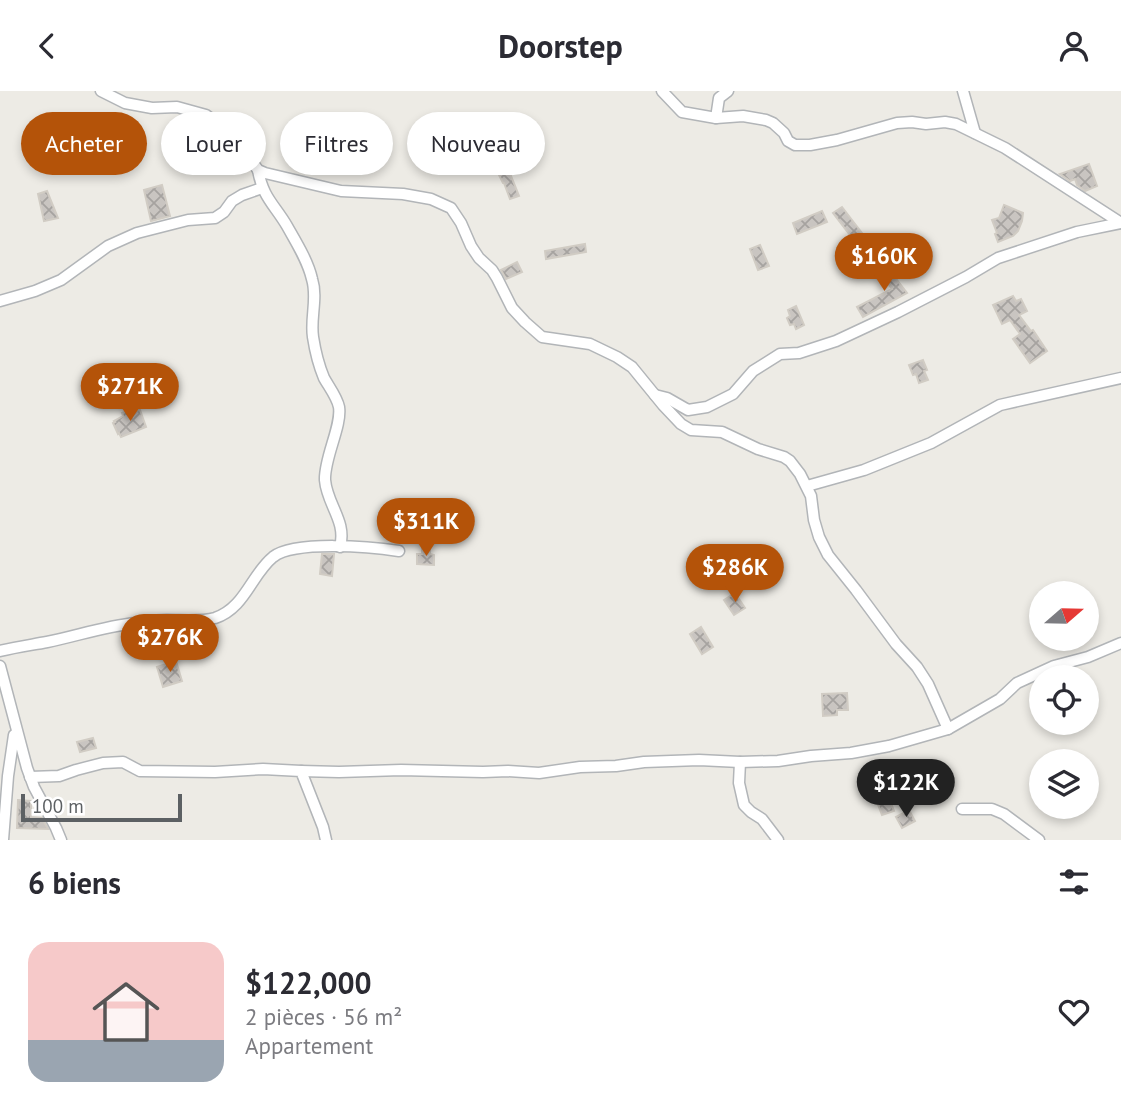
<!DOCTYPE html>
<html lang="fr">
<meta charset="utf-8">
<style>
body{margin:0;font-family:"PT Sans",sans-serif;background:#f2f2f3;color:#2b2b33;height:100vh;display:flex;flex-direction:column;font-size:26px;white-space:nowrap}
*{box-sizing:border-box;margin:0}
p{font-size:23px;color:#7c7c81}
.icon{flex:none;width:38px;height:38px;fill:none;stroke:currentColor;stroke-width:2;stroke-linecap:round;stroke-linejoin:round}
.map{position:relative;height:749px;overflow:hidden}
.details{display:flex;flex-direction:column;background:#fff;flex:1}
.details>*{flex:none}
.hud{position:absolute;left:21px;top:21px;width:700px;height:63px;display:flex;gap:14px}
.needle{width:46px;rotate:70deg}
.buttons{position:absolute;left:1029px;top:490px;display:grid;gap:14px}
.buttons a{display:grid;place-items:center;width:70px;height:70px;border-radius:50%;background:#fff;box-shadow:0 4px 10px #0003;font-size:35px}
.scale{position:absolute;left:21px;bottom:18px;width:161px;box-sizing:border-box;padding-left:7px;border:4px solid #5c6063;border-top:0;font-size:19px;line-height:24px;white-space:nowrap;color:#5c6063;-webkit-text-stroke:5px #fff;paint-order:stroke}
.price{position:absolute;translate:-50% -60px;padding:0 16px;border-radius:24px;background:#b45309;color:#fff;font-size:23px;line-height:46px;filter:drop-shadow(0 2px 4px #0008)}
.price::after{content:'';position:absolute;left:50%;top:42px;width:21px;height:16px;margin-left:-10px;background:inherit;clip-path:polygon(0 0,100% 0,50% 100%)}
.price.on{background:#222;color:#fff}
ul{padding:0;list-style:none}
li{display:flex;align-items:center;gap:21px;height:175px;padding:0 28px}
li+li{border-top:2px solid #e1e1e2}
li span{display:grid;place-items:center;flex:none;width:196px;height:140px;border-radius:21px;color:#555}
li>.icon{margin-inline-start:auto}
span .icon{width:84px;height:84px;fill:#fffc;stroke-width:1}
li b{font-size:30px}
h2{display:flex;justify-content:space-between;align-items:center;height:84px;padding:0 28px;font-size:30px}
.pill{padding:0 24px;border-radius:32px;background:#fff;box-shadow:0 4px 10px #0003;font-size:24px;line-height:63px}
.pill.on{background:#b45309;color:#fff}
header{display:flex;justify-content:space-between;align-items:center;height:91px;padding:0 28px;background:#fff;font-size:32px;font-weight:700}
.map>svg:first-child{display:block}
.building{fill:url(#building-cross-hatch);stroke:#d1ccc4;stroke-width:2}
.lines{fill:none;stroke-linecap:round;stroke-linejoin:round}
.street-casing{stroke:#b2b5b8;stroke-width:13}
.street{stroke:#fff;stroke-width:10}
</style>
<header><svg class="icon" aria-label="back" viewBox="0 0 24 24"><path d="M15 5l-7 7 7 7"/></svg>Doorstep<svg class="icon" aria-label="person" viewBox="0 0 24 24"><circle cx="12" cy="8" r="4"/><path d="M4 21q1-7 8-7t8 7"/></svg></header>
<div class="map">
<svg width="1121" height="749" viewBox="0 0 1121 749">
<defs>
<pattern id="building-cross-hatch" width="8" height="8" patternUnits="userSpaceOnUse" patternTransform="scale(1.75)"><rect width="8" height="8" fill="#c9c5c1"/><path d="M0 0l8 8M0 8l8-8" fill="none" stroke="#a6a3a0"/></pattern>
</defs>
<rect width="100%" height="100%" fill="#edebe5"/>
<g class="building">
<path d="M339,50l1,9 -20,4 -2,-9z"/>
<path d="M1089,73l8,22 -12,5 -8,-6 -2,-6 -5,2 -10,-7z"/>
<path d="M507,75l12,30 -9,3 -6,-16h-1l-6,-12z"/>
<path d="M162,94l8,31 -19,5 -7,-31z"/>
<path d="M47,100l11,27 -14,3 -6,-27z"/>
<path d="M1004,114l19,8 -1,8 -4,10 -5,5 -15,6 -3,-8 2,-1 -5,-13 7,-2z"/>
<path d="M842,116l23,30 -9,6 -23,-30z"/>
<path d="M822,120l5,11 -30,12 -4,-11z"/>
<path d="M585,153l1,8 -40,7 -1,-8z"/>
<path d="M760,154l9,21 -11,4 -8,-21z"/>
<path d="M517,171l5,10 -16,7 -5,-9z"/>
<path d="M883,171l24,31 -44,24 -6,-10 35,-18 -16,-21z"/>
<path d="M1013,205l3,5 5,-2 6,12 -8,4 12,16 2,-1 14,21 -17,12 -17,-24 7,-5 -10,-14 -8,4 -9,-19z"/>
<path d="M796,215l8,19 -8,4 -2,-5 -4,1 -3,-7 3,-2 -2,-6z"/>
<path d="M923,269l4,10 -3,1 4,9 -9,3 -3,-9 -3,1 -4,-10z"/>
<path d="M135,318l1,2 4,-1 6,17 -25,10 -2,-4 -1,1 -5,-11 2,-1 -1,-1 9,-5 -1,-3z"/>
<path d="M422,457l8,1v5l4,1v10l-17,-1v-10h5z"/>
<path d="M322,463h12l-2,22 -12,-2z"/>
<path d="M735,502l10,15 -11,7 -10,-15z"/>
<path d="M701,536l12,20 -11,7 -12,-20z"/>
<path d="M176,570l6,20 -19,6 -6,-20z"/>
<path d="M847,602l1,17h-11v5l-14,1 -1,-22z"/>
<path d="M93,647l3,10 -16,4 -3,-10z"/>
<path d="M886,699l8,21 -12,4 -8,-21z"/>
<path d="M18,709l13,1v16l11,1 6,11 -31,-1z"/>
<path d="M909,719l6,11 -13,7 -6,-11z"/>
</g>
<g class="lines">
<g class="street-casing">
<g id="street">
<path d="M101,0l24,12 27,5 25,-1 29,8 27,20 25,35 7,3 76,18 62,3 28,5 20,9 10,15 10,23 8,12 13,12 5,8 15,30 13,14 17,15 48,7 27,13 15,10 31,38 18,19 10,6 31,2 36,17 26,8 6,4 10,13 11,22 3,24 5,17 9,18 28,35 40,54 21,23 11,17 20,45"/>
<path d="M662,0l20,21 34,6 27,-2 23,4 7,3 11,10 4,8 7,4h15l27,-5 60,-17 15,-1 14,2 19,-2 11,2 49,24 116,75"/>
<path d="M963,0l12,42"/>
<path d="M716,27l3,-20 9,-7"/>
<path d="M258,79c5,28 16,34 29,56 9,16 21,35 25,53 6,19 -2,39 1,58 2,13 6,29 11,41 5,9 13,19 15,29 3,19 -15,51 -14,73 2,25 22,41 15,67"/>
<path d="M0,210l35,-10 26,-11 47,-34 29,-13 51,-13 27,-2 9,-6 8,-11 10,-6 20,-7"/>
<path d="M655,304l12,3 21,12 19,-3 26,-13 20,-23 27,-17 19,-1 37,-12 62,-29 68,-35 32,-19 79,-26 44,-9"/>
<path d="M807,395l57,-16 67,-27 69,-38 121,-27"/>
<path d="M0,560c16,-4 31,-6 47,-9 30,-6 58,-16 89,-19 10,-2 21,-3 31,-3 16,0 33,2 48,-2 30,-10 36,-43 58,-61 22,-17 99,-10 126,-6"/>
<path d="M0,575l27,102 7,19 22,41 5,12"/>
<path d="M740,671l-1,21 5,22 7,7 11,7 16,21"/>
<path d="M301,680l38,1 62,-2 82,2 25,-1 31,2 41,-6 36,-1 28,-4 55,-2 41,2 38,-1 33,-5 40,-3 38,-7 59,-17 52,-30 17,-16 37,-17 34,-9 33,-14"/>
<path d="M30,686l29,-1 17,-6 27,-7 20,-1 17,9 75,1 48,-3 38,2 22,56 3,13"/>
<path d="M962,718h30l12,5 35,26"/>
<path d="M3,749l5,-64 6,-41"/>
</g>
</g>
<use href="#street" class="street"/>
</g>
</svg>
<div class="buttons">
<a><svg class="needle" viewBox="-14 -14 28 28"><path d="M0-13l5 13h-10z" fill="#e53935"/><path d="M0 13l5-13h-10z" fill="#7c7c81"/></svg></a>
<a><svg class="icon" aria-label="locate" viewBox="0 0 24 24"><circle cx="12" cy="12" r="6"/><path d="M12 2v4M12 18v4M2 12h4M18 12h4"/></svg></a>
<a><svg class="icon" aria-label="layers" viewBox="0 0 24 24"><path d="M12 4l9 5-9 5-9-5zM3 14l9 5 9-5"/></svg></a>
</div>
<div class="scale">100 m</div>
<b class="price" style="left:884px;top:202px">$160K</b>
<b class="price" style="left:130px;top:332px">$271K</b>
<b class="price" style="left:426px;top:467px">$311K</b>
<b class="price" style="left:735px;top:513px">$286K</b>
<b class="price" style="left:170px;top:583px">$276K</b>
<b class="price on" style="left:906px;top:728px">$122K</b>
<div class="hud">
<a class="pill on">Acheter</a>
<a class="pill">Louer</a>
<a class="pill">Filtres</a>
<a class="pill">Nouveau</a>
</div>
</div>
<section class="details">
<h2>6 biens<svg class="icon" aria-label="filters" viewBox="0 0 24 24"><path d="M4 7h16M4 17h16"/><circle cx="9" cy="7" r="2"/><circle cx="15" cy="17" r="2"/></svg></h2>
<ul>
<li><span style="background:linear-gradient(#f6c9c9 70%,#9aa5b1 0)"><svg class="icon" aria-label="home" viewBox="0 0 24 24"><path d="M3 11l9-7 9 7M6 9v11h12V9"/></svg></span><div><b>$122,000</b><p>2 pièces · 56 m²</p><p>Appartement</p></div><svg class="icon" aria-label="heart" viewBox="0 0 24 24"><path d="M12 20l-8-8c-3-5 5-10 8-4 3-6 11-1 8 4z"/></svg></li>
</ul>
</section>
